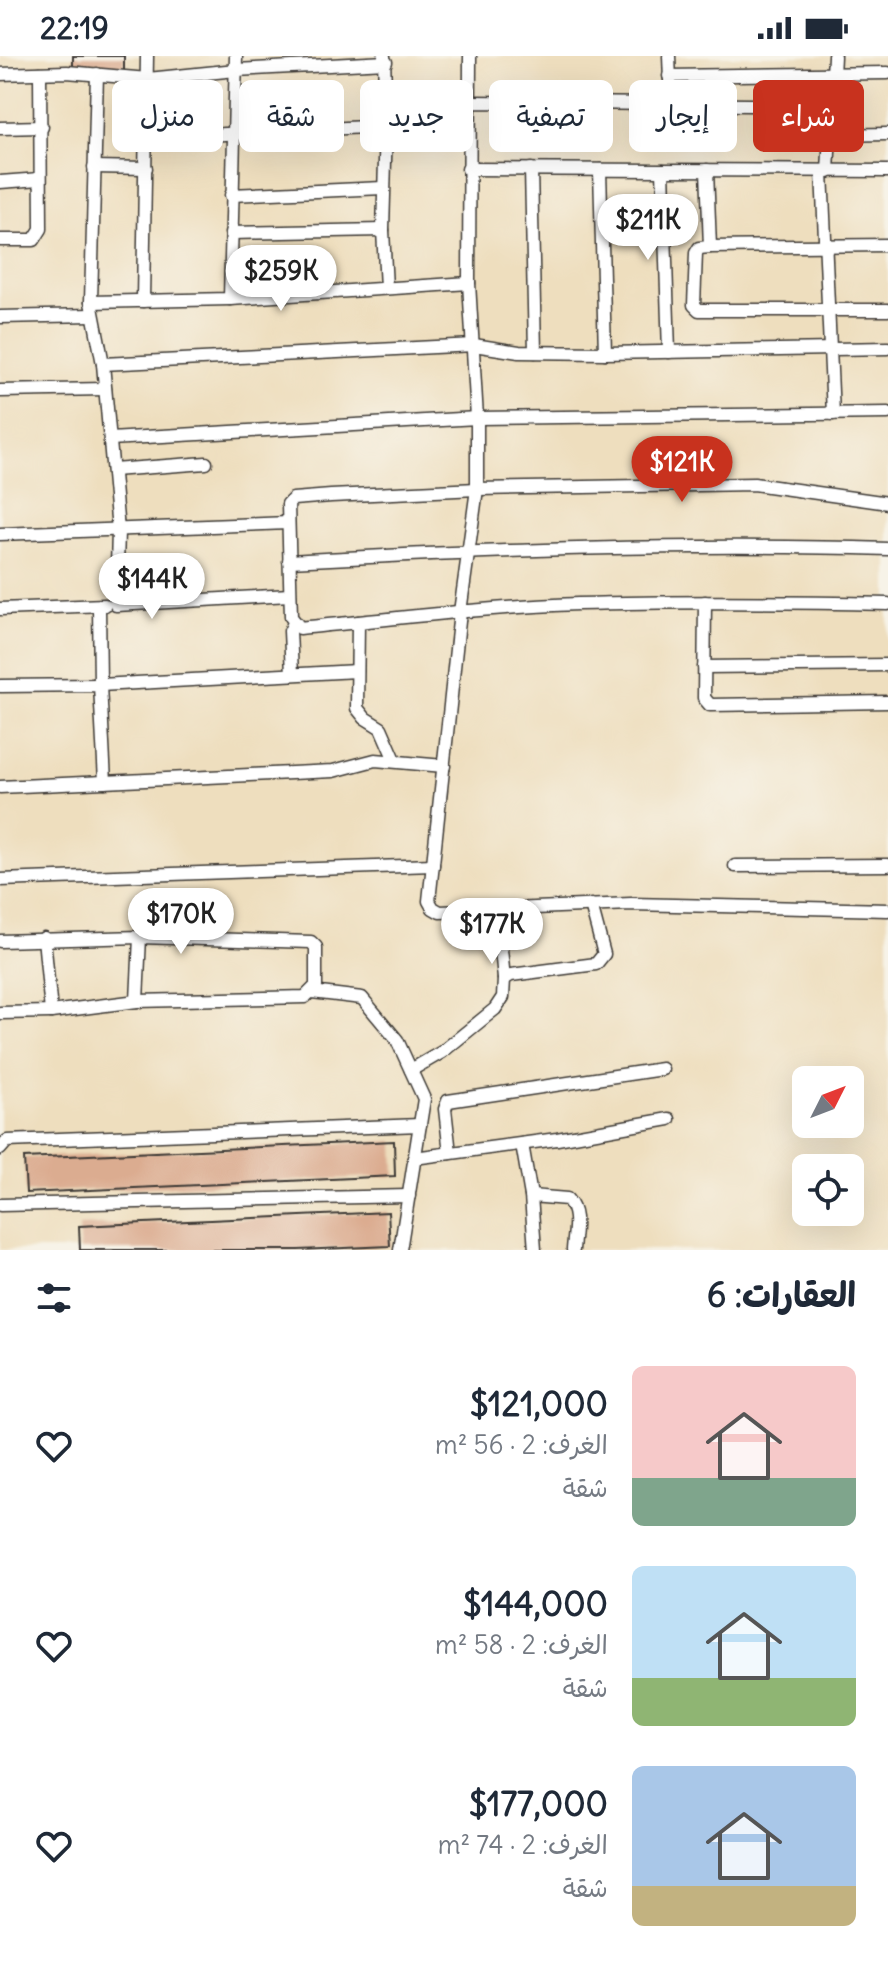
<!DOCTYPE html>
<html lang="ar">
<meta charset="utf-8">
<style>
body{margin:0;font-family:Delius,"Playpen Sans Arabic",sans-serif;background:#f6f6f7;color:#1f2937;direction:rtl;height:100vh;display:flex;flex-direction:column;font-size:30px;white-space:nowrap}
*{box-sizing:border-box;margin:0}
p{font-size:26px;color:#747a83}
.icon{flex:none;width:44px;height:44px;fill:none;stroke:currentColor;stroke-width:2;stroke-linecap:round;stroke-linejoin:round}
.map{position:relative;height:1194px;overflow:hidden;direction:ltr}
.side{display:flex;flex-direction:column;background:#fff;flex:1}
.side>*{flex:none}
.guide{position:absolute;left:24px;top:24px;width:840px;height:72px;direction:rtl;display:flex;gap:16px}
.needle{width:52px;rotate:48deg}
.tools{position:absolute;left:792px;top:1010px;display:grid;gap:16px}
.tools a{display:grid;place-items:center;width:72px;height:72px;border-radius:12px;background:#fff;box-shadow:0 8px 32px #0002;font-size:40px}
.price{position:absolute;translate:-50% -68px;padding:0 18px;border-radius:28px;background:#fff;color:#222;font-size:26px;line-height:52px;filter:drop-shadow(0 2px 4px #0008)}
.price::after{content:'';position:absolute;left:50%;top:48px;width:24px;height:18px;margin-left:-12px;background:inherit;clip-path:polygon(0 0,100% 0,50% 100%)}
.price.current{background:#c8321e;color:#fff}
ul{padding:0;list-style:none}
li{display:flex;align-items:center;gap:24px;height:200px;padding:0 32px}
li span{display:grid;place-items:center;flex:none;width:224px;height:160px;border-radius:12px;color:#555}
li>.icon{margin-inline-start:auto}
span .icon{width:96px;height:96px;fill:#fffc;stroke-width:1}
li b{font-size:34px}
h2{display:flex;justify-content:space-between;align-items:center;height:96px;padding:0 32px;font-size:34px}
.chip{padding:0 28px;border-radius:12px;background:#fff;box-shadow:0 8px 32px #0002;font-size:28px;line-height:72px}
.chip.current{background:#c8321e;color:#fff}
.status{display:flex;justify-content:space-between;align-items:center;height:56px;padding:0 40px;background:#fff;direction:ltr}
.status svg{height:22px;fill:currentColor}
.map>svg:first-child{display:block}
.building{fill:#dbac90}
.lines{fill:none;stroke-linecap:round;stroke-linejoin:round}
.minor-casing{stroke:#3c3934;stroke-width:15}
.minor{stroke:#fff;stroke-width:12}
</style>
<div class="status"><b>22:19</b><svg viewBox="0 0 49 12"><path d="M0 12V9h3v3zM5 12V6h3v6zM10 12V3h3v9zM15 12V0h3v12zM26 1h20v11H26zM47 4h2v5h-2z"/></svg></div>
<div class="map">
<svg width="888" height="1194" viewBox="0 0 888 1194">
<rect width="100%" height="100%" fill="#f7f3e8"/>
<filter id="ink" filterUnits="userSpaceOnUse"><feTurbulence type="fractalNoise" baseFrequency=".0125" numOctaves="2"/><feDisplacementMap in="SourceGraphic" scale="16" xChannelSelector="R" yChannelSelector="G"/><feConvolveMatrix kernelMatrix="1 2 1 2 8 2 1 2 1" color-interpolation-filters="sRGB"/></filter>
<filter id="wash" filterUnits="userSpaceOnUse"><feTurbulence type="fractalNoise" baseFrequency=".006" numOctaves="4" result="noise"/><feDisplacementMap in="SourceGraphic" scale="32" xChannelSelector="R" yChannelSelector="G"/><feGaussianBlur stdDeviation="1.8" result="paint"/><feColorMatrix in="noise" values="0 0 0 0 0 0 0 0 0 0 0 0 0 0 0 0 0 1.4 0 .05"/><feComposite in="paint" operator="in"/></filter>
<g filter="url(#wash)">
<rect width="100%" height="100%" fill="#eedebe"/>
<g id="blocks">
<g class="building">
<path d="M73,0h51v15l-51,1z"/>
<path d="M394,1085l1,35 -369,17 -2,-35z"/>
<path d="M388,1156l2,34 -92,4h-218l-1,-24z"/>
</g>
</g>
</g>
<g filter="url(#ink)">
<use href="#blocks" fill-opacity="0" stroke="#3c3934" stroke-width="2"/>
<g class="lines">
<g class="minor-casing">
<g id="minor">
<path d="M384,0l2,70 -3,104 3,58"/>
<path d="M470,0l-1,227 8,135v71l-17,123 -31,289 4,7 7,4 191,-8 257,6"/>
<path d="M669,0l2,50"/>
<path d="M0,18l67,-2 81,7 88,-9 150,-8"/>
<path d="M97,18l-6,228 12,62 15,166 -2,75 174,-10"/>
<path d="M669,20l219,-3"/>
<path d="M386,49l84,-3 361,4"/>
<path d="M0,72l42,-1"/>
<path d="M831,79l57,-1"/>
<path d="M147,82l239,-12"/>
<path d="M94,111l52,1"/>
<path d="M468,113l420,2"/>
<path d="M531,113l4,183"/>
<path d="M600,114l5,183"/>
<path d="M663,114l6,182"/>
<path d="M707,114l3,77 178,-2"/>
<path d="M822,116l11,242"/>
<path d="M828,116l6,-116"/>
<path d="M0,126l40,-3"/>
<path d="M231,139l152,-7"/>
<path d="M231,177l152,-3"/>
<path d="M0,184h34l7,-11 -1,-156"/>
<path d="M710,191l-11,1 -3,5 -2,52 5,5h189"/>
<path d="M230,243l6,-243"/>
<path d="M143,245l4,-245"/>
<path d="M91,246l139,-3 239,-16"/>
<path d="M0,261l92,-2"/>
<path d="M103,308l371,-19 45,7 86,1 283,-5"/>
<path d="M0,335l105,-2"/>
<path d="M110,383l367,-21 411,-5"/>
<path d="M113,414l93,-7"/>
<path d="M888,447l-134,-19 -277,5 -146,7 -38,3 -5,5 3,113 9,11c92,-9 185,-21 278,-24 103,-3 207,-2 310,0"/>
<path d="M0,478l288,-11"/>
<path d="M289,505c200,-11 399,-18 599,-12"/>
<path d="M705,546l-1,96 6,7 178,-3"/>
<path d="M99,550l1,79 257,-14"/>
<path d="M0,553l105,-4"/>
<path d="M358,566l-1,86 8,10 16,10 14,32"/>
<path d="M704,611l184,-2"/>
<path d="M292,618l-2,-43 4,-8"/>
<path d="M0,630l100,-1 5,97"/>
<path d="M0,731l333,-16 42,-11 69,6"/>
<path d="M735,810l153,-1"/>
<path d="M0,824l433,-15"/>
<path d="M497,853l7,70"/>
<path d="M44,882l7,74"/>
<path d="M0,885l140,-4 171,5 5,5v39l-11,11 -168,4 -86,11 -51,1"/>
<path d="M312,936l50,6 35,42 27,59 -24,151"/>
<path d="M137,945l3,-64"/>
<path d="M411,1014l31,-18 53,-43 8,-12 1,-18 7,-4 85,-11 8,-10 -13,-49"/>
<path d="M522,1088l9,52 4,54"/>
<path d="M0,1093l7,-8 413,-16"/>
<path d="M450,1097l-5,-44 3,-8 214,-32"/>
<path d="M414,1102l143,-19 112,-20"/>
<path d="M531,1140l36,3c13,14 7,33 6,51"/>
<path d="M0,1149l409,-9"/>
</g>
</g>
<use href="#minor" class="minor"/>
</g>
</g>
</svg>
<div class="tools">
<a><svg class="needle" viewBox="-14 -14 28 28"><path d="M0-13l5 13h-10z" fill="#e53935"/><path d="M0 13l5-13h-10z" fill="#747a83"/></svg></a>
<a><svg class="icon" aria-label="locate" viewBox="0 0 24 24"><circle cx="12" cy="12" r="6"/><path d="M12 2v4M12 18v4M2 12h4M18 12h4"/></svg></a>
</div>
<b class="price" style="left:648px;top:206px">$211K</b>
<b class="price" style="left:281px;top:257px">$259K</b>
<b class="price current" style="left:682px;top:448px">$121K</b>
<b class="price" style="left:152px;top:565px">$144K</b>
<b class="price" style="left:181px;top:900px">$170K</b>
<b class="price" style="left:492px;top:910px">$177K</b>
<div class="guide">
<a class="chip current">شراء</a>
<a class="chip">إيجار</a>
<a class="chip">تصفية</a>
<a class="chip">جديد</a>
<a class="chip">شقة</a>
<a class="chip">منزل</a>
</div>
</div>
<section class="side">
<h2>العقارات: 6<svg class="icon" aria-label="filters" viewBox="0 0 24 24"><path d="M4 7h16M4 17h16"/><circle cx="9" cy="7" r="2"/><circle cx="15" cy="17" r="2"/></svg></h2>
<ul>
<li><span style="background:linear-gradient(#f6c9c9 70%,#7fa58c 0)"><svg class="icon" aria-label="home" viewBox="0 0 24 24"><path d="M3 11l9-7 9 7M6 9v11h12V9"/></svg></span><div><b>$121,000</b><p>الغرف: 2 · 56 m²</p><p>شقة</p></div><svg class="icon" aria-label="heart" viewBox="0 0 24 24"><path d="M12 20l-8-8c-3-5 5-10 8-4 3-6 11-1 8 4z"/></svg></li>
<li><span style="background:linear-gradient(#bfe0f5 70%,#8fb573 0)"><svg class="icon" aria-label="home" viewBox="0 0 24 24"><path d="M3 11l9-7 9 7M6 9v11h12V9"/></svg></span><div><b>$144,000</b><p>الغرف: 2 · 58 m²</p><p>شقة</p></div><svg class="icon" aria-label="heart" viewBox="0 0 24 24"><path d="M12 20l-8-8c-3-5 5-10 8-4 3-6 11-1 8 4z"/></svg></li>
<li><span style="background:linear-gradient(#a9c7e8 75%,#c2b280 0)"><svg class="icon" aria-label="home" viewBox="0 0 24 24"><path d="M3 11l9-7 9 7M6 9v11h12V9"/></svg></span><div><b>$177,000</b><p>الغرف: 2 · 74 m²</p><p>شقة</p></div><svg class="icon" aria-label="heart" viewBox="0 0 24 24"><path d="M12 20l-8-8c-3-5 5-10 8-4 3-6 11-1 8 4z"/></svg></li>
</ul>
</section>
